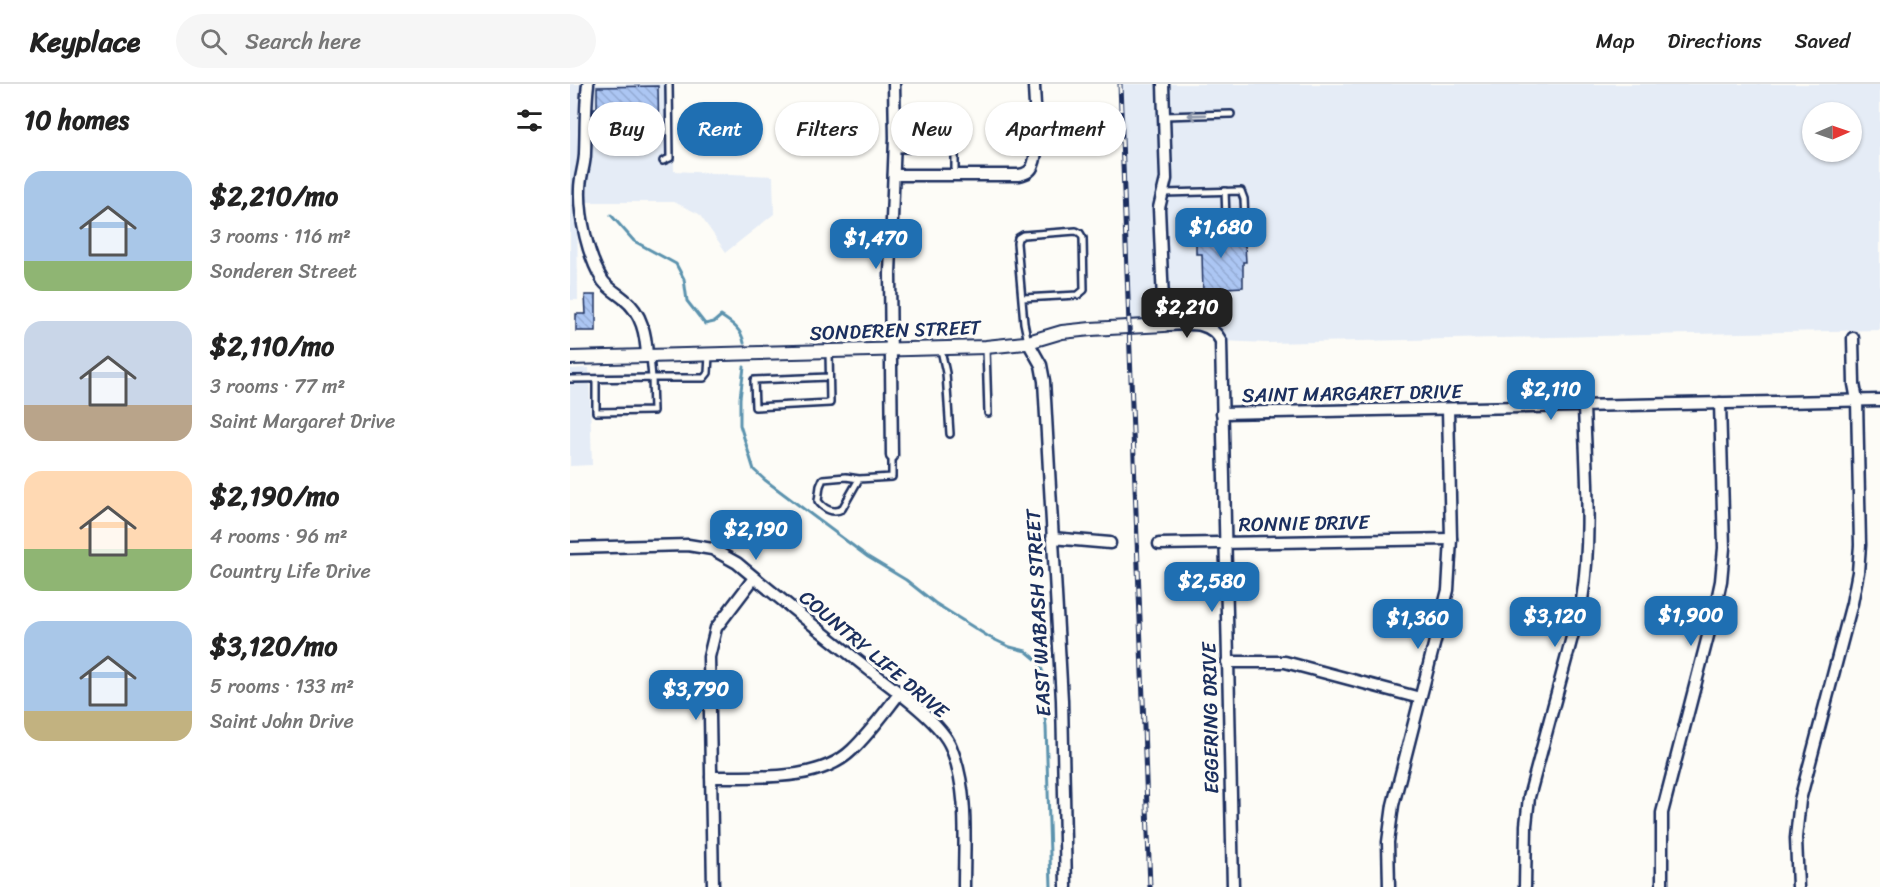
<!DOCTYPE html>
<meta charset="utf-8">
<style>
body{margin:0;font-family:Sriracha,sans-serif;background:#f6f6f6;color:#222;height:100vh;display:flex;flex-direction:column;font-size:22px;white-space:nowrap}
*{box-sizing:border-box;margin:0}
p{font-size:20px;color:#767676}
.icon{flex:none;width:33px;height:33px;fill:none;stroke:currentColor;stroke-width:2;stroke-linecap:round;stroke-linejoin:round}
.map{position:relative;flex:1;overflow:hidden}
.panel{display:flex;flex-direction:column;background:#fff;width:570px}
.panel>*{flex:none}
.hud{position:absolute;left:18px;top:18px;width:570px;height:54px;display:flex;gap:12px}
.needle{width:39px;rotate:88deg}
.tools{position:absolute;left:1232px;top:18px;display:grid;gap:12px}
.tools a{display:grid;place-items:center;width:60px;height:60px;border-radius:50%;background:#fff;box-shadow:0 2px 4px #0004;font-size:30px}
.price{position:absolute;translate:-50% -51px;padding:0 14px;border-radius:12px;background:#1f6fb2;color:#fff;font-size:20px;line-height:39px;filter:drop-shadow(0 2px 3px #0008)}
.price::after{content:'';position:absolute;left:50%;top:36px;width:18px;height:14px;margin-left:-9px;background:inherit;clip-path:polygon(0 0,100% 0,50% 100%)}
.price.selected{background:#222;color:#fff}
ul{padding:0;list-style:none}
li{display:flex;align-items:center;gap:18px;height:150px;padding:0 24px}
li span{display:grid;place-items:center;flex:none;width:168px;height:120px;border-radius:18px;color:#555}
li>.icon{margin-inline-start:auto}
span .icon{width:72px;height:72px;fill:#fffc;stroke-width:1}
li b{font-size:26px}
h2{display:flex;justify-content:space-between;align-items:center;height:72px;padding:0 24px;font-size:26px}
.chip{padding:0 21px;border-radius:27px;background:#fff;box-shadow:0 2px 4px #0004;font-size:21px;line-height:54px}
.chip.selected{background:#1f6fb2;color:#fff}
header{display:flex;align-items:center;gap:36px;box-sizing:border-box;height:84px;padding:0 30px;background:#fff;border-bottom:2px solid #e0e0e0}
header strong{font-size:28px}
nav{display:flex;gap:33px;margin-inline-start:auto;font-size:21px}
.search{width:420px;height:54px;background:#f6f6f6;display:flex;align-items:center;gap:15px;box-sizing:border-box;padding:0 21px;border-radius:33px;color:#767676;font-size:22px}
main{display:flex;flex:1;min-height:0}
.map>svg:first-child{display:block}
.built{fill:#e5ecf6;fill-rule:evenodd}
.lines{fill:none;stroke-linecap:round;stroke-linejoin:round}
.stream{stroke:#5c93ae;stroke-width:3}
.building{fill:url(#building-back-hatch);stroke:#1b2f5e;stroke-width:1.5}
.service-casing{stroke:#1b2f5e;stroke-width:10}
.minor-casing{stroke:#1b2f5e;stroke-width:15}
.tertiary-casing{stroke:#1b2f5e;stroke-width:16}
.service{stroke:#fdfcf7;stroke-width:5}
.minor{stroke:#fdfcf7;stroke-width:10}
.tertiary{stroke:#fdfcf7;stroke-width:12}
.rail-casing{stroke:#1b2f5e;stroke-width:5}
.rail{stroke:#fdfcf7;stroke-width:3;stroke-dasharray:9;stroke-linecap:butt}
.oneway{stroke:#8c96aa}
.labels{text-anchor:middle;stroke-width:6;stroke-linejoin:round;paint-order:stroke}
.street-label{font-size:20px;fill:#1b2f5e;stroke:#fdfcf7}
</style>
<header>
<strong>Keyplace</strong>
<div class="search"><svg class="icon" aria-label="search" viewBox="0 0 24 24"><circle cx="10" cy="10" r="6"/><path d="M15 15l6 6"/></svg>Search here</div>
<nav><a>Map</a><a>Directions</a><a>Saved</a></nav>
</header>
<main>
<section class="panel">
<h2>10 homes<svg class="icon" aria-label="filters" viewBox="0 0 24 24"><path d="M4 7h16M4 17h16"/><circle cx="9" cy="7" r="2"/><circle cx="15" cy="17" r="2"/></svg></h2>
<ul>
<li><span style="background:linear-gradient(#a9c7e8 75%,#8fb573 0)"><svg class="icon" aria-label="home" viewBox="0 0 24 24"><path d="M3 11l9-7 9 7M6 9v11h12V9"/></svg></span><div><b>$2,210/mo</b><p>3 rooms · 116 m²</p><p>Sonderen Street</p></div></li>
<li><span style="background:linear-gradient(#c9d6e8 70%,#b9a48a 0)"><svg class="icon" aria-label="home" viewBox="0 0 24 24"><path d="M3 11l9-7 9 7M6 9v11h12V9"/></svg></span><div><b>$2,110/mo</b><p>3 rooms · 77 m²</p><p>Saint Margaret Drive</p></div></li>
<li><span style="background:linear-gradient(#ffd9b3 65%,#8fb573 0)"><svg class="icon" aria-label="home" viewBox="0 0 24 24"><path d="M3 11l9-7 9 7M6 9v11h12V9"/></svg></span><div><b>$2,190/mo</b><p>4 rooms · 96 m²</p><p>Country Life Drive</p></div></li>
<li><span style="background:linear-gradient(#a9c7e8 75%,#c2b280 0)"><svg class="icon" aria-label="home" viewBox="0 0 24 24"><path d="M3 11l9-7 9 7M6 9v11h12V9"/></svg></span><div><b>$3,120/mo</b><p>5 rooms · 133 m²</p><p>Saint John Drive</p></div></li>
</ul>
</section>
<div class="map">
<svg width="1310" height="803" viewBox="0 0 1310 803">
<defs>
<pattern id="building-back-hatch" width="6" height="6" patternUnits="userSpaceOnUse" patternTransform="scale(1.5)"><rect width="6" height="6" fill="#acc6f3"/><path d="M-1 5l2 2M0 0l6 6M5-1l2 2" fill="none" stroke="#93aad3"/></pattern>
</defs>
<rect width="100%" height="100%" fill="#fdfcf7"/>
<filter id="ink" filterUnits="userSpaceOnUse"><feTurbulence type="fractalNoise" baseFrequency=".0167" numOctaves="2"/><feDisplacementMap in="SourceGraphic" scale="12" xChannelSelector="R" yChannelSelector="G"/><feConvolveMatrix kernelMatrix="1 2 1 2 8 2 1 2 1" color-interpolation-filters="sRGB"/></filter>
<g filter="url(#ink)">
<g class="built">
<path d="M0,0h103l1,87 99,5 1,38 -48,38 -27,-38 -25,-12h-97l1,98h-8z"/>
<path d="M550,0h760v246l-613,13 -46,-2 -12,-14h-80zM1242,28h39v40h-39z"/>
<path d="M19,284l3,97 -22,1v-97z"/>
</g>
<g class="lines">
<g class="stream">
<path d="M41,131l23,26 42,23 8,15 3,22 18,23 9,-2 7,-6c11,7 21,14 23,27"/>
<path d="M174,283l-4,31v27l14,45 11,10 103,77 38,23 29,23 54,34 21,10 16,4 12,10 7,16 -2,26 3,23 5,161"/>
</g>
</g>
<g class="building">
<path d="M88,2l1,59 -62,1v-17h-4l1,-21h3v-21z"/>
<path d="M666,143l6,1v17h3l1,17h-3v25l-17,1v5l-23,1 -1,-40h-6v-19h7v-7z"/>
<path d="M15,211h11v36h-20v-17h10z"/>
</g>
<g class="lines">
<g class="service-casing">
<g id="service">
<path d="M594,32l67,-2"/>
<path d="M325,65l60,-1v28"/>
<path d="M93,77l7,-3 -1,-74"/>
<path d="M655,107l1,27 7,5"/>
<path d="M594,109l77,-2 3,8 1,19 -5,5"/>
<path d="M453,214l55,-3 6,-5 -1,-52 -3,-5 -4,-2 -53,4 -5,3 -1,5 7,80 4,19"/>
<path d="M416,264l2,65"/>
<path d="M371,266l5,23 4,61"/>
<path d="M259,268l1,51 -75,4 -1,-27 75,-3"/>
<path d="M80,272l2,22h52l4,-5 1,-18"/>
<path d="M0,295l82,-1 1,33 -57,1v-33"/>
<path d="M289,395l-13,-2 -23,2 -3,7 -2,15c6,8 15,13 24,8l17,-30 33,-2v-21"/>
</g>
</g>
<g class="minor-casing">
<g id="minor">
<path d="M18,0c-3,23 -2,46 -3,69 0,12 -5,23 -5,36 -1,28 8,68 23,92 5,7 15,13 21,18 18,14 22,36 23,57"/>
<path d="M593,0l3,95 -7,29 5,117c22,0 45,-7 57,16l12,546"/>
<path d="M324,91h125c6,-1 12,-3 14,-10 7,-15 1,-63 1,-81"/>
<path d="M458,258l13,23 3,16 18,319 4,187"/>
<path d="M652,329l658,-13"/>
<path d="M322,372l-2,-182 5,-136 -1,-54"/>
<path d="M482,454l58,5"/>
<path d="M589,460l292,-5"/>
<path d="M0,464l118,-3 24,4 25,14c44,37 90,73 135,109 22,17 69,50 79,75 18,44 13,94 13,140"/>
<path d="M657,578h58l135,36"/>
<path d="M141,693c43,-1 107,6 141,-27 17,-16 32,-37 47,-56"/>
<path d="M143,803l-4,-230 7,-29 38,-50"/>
<path d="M819,803l-1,-45 5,-37 55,-215 3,-51 -3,-130"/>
<path d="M955,803l1,-62 3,-28 53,-197c10,-64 4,-130 2,-194"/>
<path d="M1092,803v-74l53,-204 6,-28 3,-33 -4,-145"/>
<path d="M1228,803l-2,-49 4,-38 52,-197 6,-31 2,-27 -3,-145 -3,-16 -1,-46"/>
</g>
</g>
<g class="tertiary-casing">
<path id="tertiary" d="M0,274l416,-11 39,-4 37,-11 29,-3 73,-4"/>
</g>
<use href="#service" class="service"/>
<use href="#minor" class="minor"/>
<use href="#tertiary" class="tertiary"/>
<g class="rail-casing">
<path id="rail" d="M550,0l30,803"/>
</g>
<use href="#rail" class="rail"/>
</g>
<defs><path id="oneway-shaft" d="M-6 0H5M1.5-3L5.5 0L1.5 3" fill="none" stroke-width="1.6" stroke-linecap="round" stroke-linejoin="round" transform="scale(1.5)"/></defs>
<use class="oneway" href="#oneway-shaft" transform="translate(627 31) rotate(178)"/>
</g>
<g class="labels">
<g class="street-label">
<text transform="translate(325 246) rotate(-2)" y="7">SONDEREN STREET</text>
<text transform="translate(782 309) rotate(-1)" y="7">SAINT MARGARET DRIVE</text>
<text transform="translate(734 439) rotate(-1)" y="7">RONNIE DRIVE</text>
<text transform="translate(468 529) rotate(-93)" y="7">EAST WABASH STREET</text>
<text transform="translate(304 570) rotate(40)" y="7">COUNTRY LIFE DRIVE</text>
<text transform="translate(640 634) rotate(-91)" y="7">EGGERING DRIVE</text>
</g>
</g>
</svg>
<div class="tools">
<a><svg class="needle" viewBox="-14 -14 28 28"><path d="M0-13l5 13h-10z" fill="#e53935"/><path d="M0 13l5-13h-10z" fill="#767676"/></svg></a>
</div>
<b class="price" style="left:651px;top:175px">$1,680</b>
<b class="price" style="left:306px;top:186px">$1,470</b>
<b class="price selected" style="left:617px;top:255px">$2,210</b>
<b class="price" style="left:981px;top:337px">$2,110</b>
<b class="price" style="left:186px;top:477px">$2,190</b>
<b class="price" style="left:642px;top:529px">$2,580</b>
<b class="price" style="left:1121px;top:563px">$1,900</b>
<b class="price" style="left:985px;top:564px">$3,120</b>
<b class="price" style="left:848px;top:566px">$1,360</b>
<b class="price" style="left:126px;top:637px">$3,790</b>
<div class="hud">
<a class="chip">Buy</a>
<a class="chip selected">Rent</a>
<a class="chip">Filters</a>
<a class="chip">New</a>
<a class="chip">Apartment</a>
</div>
</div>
</main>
